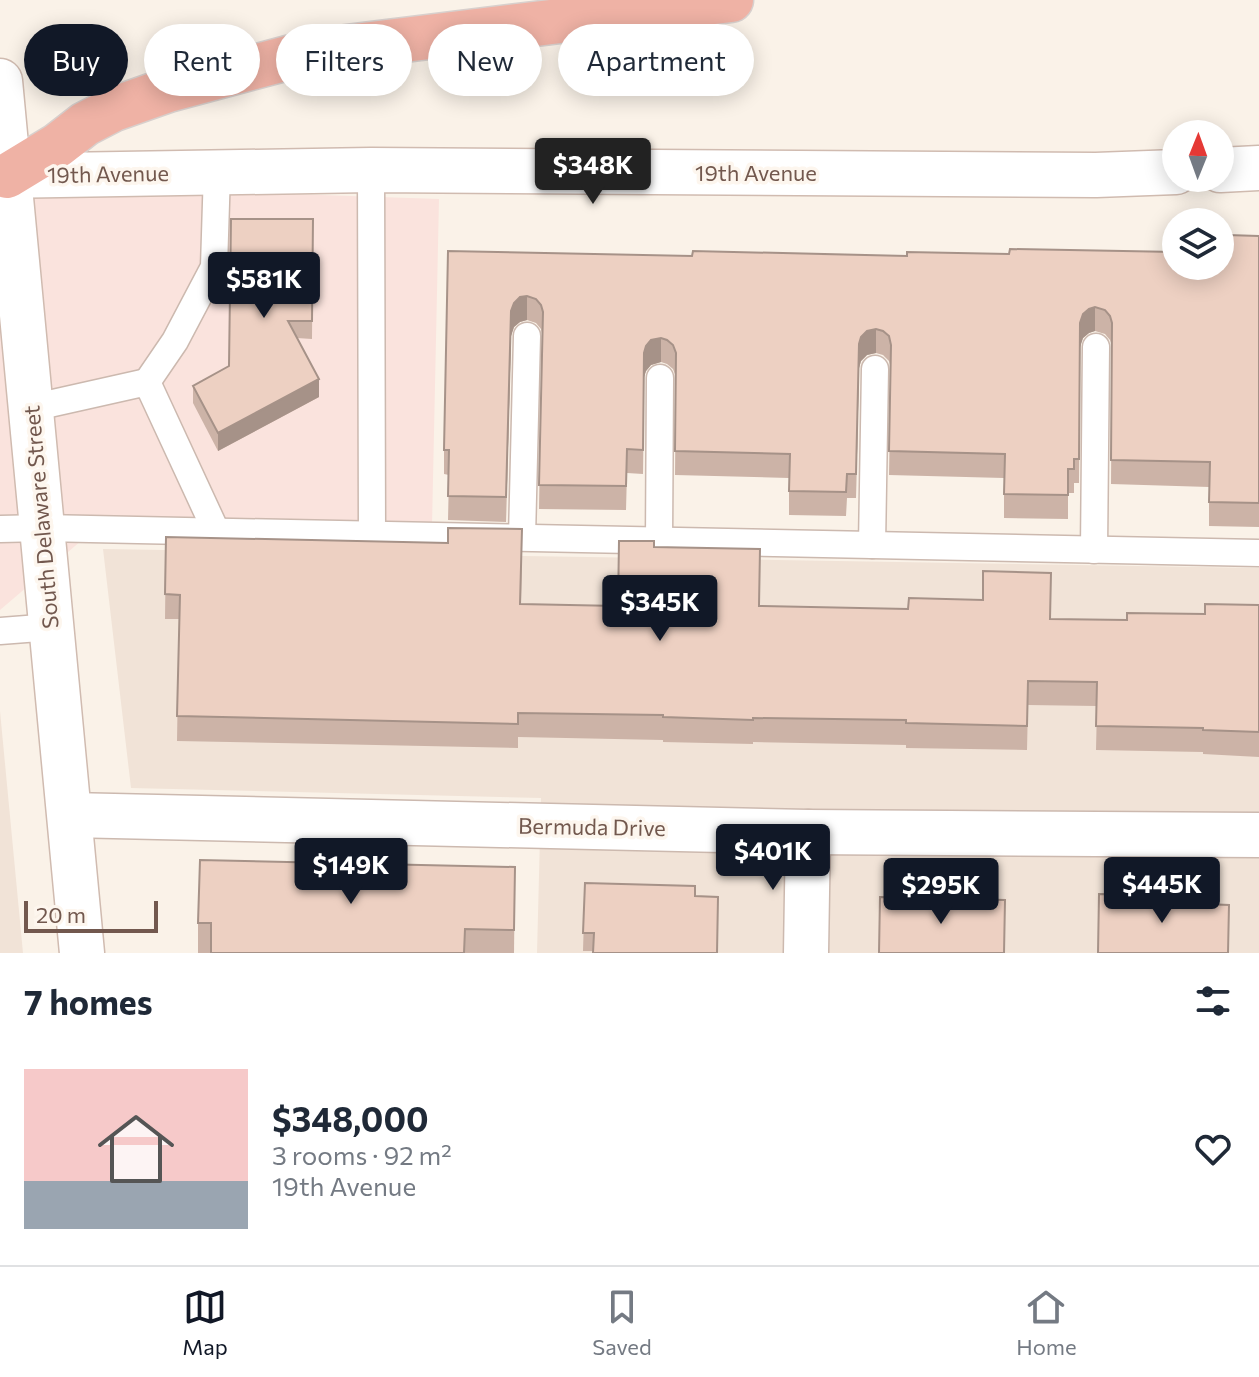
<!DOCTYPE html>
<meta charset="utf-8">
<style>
body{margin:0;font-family:Commissioner,sans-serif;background:#f6f6f7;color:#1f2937;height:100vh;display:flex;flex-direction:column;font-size:30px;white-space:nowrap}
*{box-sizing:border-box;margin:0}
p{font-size:26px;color:#747a83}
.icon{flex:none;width:44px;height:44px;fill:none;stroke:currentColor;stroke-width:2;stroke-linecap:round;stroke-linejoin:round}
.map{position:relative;height:953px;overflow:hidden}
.panel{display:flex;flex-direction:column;background:#fff;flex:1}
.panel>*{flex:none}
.hud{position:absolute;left:24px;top:24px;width:800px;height:72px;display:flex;gap:16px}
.needle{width:52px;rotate:1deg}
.tools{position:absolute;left:1162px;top:120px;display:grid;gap:16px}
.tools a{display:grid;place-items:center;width:72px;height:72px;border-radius:50%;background:#fff;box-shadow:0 4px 20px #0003;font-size:40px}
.scale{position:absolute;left:24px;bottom:20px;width:134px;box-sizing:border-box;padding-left:8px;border:4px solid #72584e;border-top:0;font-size:22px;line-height:28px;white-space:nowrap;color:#72584e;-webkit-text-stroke:6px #fdf6ee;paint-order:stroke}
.price{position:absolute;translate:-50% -68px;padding:0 18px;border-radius:8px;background:#111827;color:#fff;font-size:26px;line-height:52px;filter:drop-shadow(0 2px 4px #0008)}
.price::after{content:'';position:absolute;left:50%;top:48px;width:24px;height:18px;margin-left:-12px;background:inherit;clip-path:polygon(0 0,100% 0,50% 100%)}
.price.selected{background:#222;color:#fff}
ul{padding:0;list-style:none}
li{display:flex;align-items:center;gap:24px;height:200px;padding:0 24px}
li span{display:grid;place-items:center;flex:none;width:224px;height:160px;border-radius:0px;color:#555}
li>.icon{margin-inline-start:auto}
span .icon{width:96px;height:96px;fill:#fffc;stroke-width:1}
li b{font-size:34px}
h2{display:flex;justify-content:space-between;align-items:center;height:96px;padding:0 24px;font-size:34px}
.pill{padding:0 28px;border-radius:36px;background:#fff;box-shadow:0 4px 20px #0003;font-size:28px;line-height:72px}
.pill.selected{background:#111827;color:#fff}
.tab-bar{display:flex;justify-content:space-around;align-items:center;height:112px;border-top:2px solid #e0e1e3;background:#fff;font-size:22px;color:#747a83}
.tab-bar a{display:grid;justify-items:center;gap:4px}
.tab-bar .selected{color:#111827}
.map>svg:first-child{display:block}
.residential{fill:#f1e3d7}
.commercial{fill:#fae3dd}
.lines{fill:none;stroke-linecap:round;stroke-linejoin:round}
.service-casing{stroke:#ccb9af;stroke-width:29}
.minor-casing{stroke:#ccb9af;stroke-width:47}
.secondary-casing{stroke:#d0bbb0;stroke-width:47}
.motorway-casing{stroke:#d8d0cd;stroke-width:47}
.service{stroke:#fff;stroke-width:26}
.minor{stroke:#fff;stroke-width:44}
.secondary{stroke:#fff;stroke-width:44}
.motorway{stroke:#efb2a5;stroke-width:44}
.wall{fill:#ccb3a7}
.shaded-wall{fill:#a69288}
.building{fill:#edd0c2;stroke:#a69288;stroke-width:2}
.labels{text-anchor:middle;stroke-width:7;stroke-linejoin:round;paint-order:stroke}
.street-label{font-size:22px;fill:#72584e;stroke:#fdf6ee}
</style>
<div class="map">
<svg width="1259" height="953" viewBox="0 0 1259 953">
<rect width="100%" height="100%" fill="#faf2e8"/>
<g class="residential">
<path d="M103,549l1156,19v385h-722l4,-155 -410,-10z"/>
<path d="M0,711l23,242h-23z"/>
</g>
<path class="commercial" d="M0,188l147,1 292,10 -7,327 -330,-3 -102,87z"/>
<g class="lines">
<g class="service-casing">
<g id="service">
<path d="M371,170l1,364"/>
<path d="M147,382l28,-41 39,-74 3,-96"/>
<path d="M31,408l116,-26 69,149"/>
<path d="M0,529l43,-1 1216,25"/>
<path d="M522,537l5,-201"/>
<path d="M659,541l1,-163"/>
<path d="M872,545l3,-176"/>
<path d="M1094,550l2,-203"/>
<path d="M0,631l52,-4"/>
</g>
</g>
<g class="minor-casing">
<g id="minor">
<path d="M70,815l738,17 451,3"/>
<path d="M806,953l2,-121"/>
</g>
</g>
<g class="secondary-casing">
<g id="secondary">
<path d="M0,81l82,872"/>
<path d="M1220,170l39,-2"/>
<path d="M0,176l371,-6 725,5 80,-3"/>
</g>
</g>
<g class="motorway-casing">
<path id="motorway" d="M7,176l51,-31 27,-21 29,-15 54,-19 146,-39 417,-51"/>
</g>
<use href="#service" class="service"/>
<use href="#minor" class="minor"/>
<use href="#secondary" class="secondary"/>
<use href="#motorway" class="motorway"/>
</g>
<g class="wall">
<path d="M313,219l-1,120 -15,-1 22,59 -101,54 -25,-48v-17l36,-20z"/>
<path d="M1259,236v291l-50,-1v-39l-98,-3 1,-138 -2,-6 -5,-6 -10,-3 -6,2 -6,5 -3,9 -1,136h-5v10h-6v26l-64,-1v-40l-115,-3 2,-107 -2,-7 -6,-6 -7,-2 -9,2 -6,6 -2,7 -3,130h-9l-1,18 -57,-1v-37l-114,-3 1,-98 -3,-8 -6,-5 -6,-2 -10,3 -5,6 -2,6 -1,97 -16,-1 -1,37 -87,-1 3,-175 -1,-5 -5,-6 -9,-3 -7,2 -6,5 -3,9 -5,186 -58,-2 1,-45 -5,-1v-24l4,-199 244,5h215l102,-2 218,-1z"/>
<path d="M166,537l356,17 -1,50 97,2 36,-59 106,59 291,13 76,1 78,-6 54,-9v152l-56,-3v-2l-107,-2 1,-44 -69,-1 -1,45 -121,-2v-3l-153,-3v2l-90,-2v-2l-145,-3v11l-341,-7 2,-122h-14z"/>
<path d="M515,867l-1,86h-316v-30z"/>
<path d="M585,883l110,3 -102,65h-10z"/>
</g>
<g class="shaded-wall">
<path d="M527,296v24l-7,2 -6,5 -3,9 -5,186 5,-211 3,-8 6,-6z"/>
<path d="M1095,307v24l-6,2 -6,5 -3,9 -1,136 1,-160 3,-9 6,-5z"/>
<path d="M876,329v24l-9,2 -6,6 -2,7 -3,130 3,-154 2,-7 6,-6z"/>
<path d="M661,338v24l-10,3 -5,6 -2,6 -1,97 1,-121 2,-7 5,-6z"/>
<path d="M319,379v18l-101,54v-18z"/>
</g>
<g class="building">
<path d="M231,219h82l-1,102h-24l31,58 -101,54 -25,-47 36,-20z"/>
<path d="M1227,235l32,1v267l-50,-1 1,-40 -99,-2 1,-137 -2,-7 -5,-6 -10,-3 -6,2 -6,5 -3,9 -1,136h-5v10h-6v26l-64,-1 1,-40 -116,-3 2,-106 -2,-9 -6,-5 -7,-2 -9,2 -6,6 -2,7 -3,130h-9l-1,18 -57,-1 1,-37 -115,-3 1,-98 -3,-8 -6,-5 -6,-2 -10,2 -5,6 -2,7 -1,97 -16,-1 -1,37 -87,-1 4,-173 -2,-7 -5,-6 -9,-3 -7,1 -6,6 -3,8 -5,186 -58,-1 1,-46h-5l4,-199 244,5 1,-5 214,5v-4l102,2 1,-5 166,3v14h44v-13h7z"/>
<path d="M448,528l74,1 -2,75 98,2 1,-65h35v6l106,2 -1,57 149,3 1,-11 74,2v-29l68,2 -1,46 77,1v-7l78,1v-10l54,1v127l-56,-2v-2l-107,-2 1,-44 -69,-1 -1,45 -121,-3v-3l-153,-2v2l-90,-3v-2l-145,-2v11l-341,-8 3,-121 -15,-1 1,-57 282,6z"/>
<path d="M200,860l315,7 -1,63 -49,-1 -1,24h-253v-30h-13z"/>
<path d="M585,883l110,3v10l23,1 -1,56h-124l1,-20h-11z"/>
<path d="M1099,894l105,2v8l25,1 -1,48h-130z"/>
<path d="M880,897l125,3 -1,53h-125z"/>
</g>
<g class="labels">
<g class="street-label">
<text x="756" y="181">19th Avenue</text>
<text transform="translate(108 174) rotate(-1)" y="8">19th Avenue</text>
<text transform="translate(41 517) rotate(-95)" y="8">South Delaware Street</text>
<text transform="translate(592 827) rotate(1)" y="8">Bermuda Drive</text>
</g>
</g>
</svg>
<div class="tools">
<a><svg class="needle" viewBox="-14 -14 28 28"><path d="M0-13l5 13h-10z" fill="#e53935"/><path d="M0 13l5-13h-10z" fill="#747a83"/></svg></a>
<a><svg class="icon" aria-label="layers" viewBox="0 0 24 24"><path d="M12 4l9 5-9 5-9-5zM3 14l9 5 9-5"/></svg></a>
</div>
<div class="scale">20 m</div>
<b class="price selected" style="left:593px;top:206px">$348K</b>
<b class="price" style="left:264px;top:320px">$581K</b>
<b class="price" style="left:660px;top:643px">$345K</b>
<b class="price" style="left:773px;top:892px">$401K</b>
<b class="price" style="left:351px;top:906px">$149K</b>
<b class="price" style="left:1162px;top:925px">$445K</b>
<b class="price" style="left:941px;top:926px">$295K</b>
<div class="hud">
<a class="pill selected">Buy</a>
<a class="pill">Rent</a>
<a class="pill">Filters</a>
<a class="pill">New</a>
<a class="pill">Apartment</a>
</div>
</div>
<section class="panel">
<h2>7 homes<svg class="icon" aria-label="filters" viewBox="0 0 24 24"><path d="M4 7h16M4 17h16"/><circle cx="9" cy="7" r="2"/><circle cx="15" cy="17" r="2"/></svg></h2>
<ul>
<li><span style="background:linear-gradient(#f6c9c9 70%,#9aa5b1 0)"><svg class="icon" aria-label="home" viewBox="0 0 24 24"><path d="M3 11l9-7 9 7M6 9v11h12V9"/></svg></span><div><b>$348,000</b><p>3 rooms · 92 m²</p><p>19th Avenue</p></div><svg class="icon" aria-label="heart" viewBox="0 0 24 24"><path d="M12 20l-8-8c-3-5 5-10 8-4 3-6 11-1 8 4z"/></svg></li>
</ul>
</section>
<nav class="tab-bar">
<a class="selected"><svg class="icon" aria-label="map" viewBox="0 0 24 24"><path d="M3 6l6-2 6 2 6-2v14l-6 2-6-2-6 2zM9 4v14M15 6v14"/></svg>Map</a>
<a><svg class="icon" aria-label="saved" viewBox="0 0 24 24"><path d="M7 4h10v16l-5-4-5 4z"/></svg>Saved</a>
<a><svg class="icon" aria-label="home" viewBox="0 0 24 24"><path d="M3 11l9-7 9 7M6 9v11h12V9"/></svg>Home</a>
</nav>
